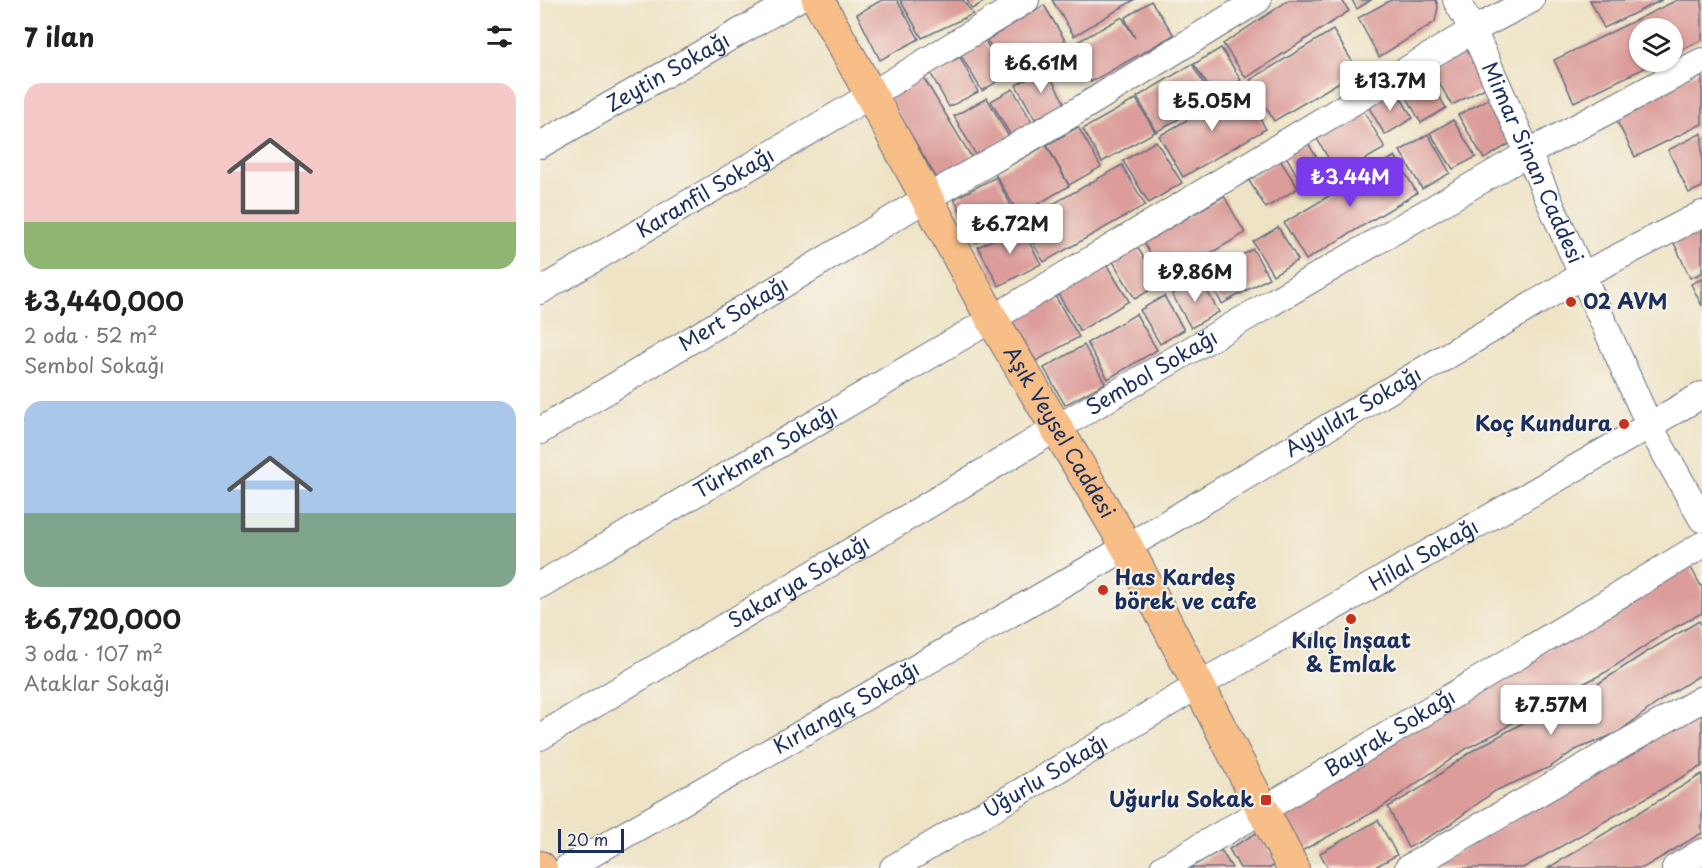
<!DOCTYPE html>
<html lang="tr">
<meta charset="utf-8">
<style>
body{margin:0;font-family:"Playpen Sans",sans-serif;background:#f6f6f6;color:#202124;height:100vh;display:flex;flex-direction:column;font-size:22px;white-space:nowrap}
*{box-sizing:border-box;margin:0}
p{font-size:20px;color:#757577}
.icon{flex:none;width:33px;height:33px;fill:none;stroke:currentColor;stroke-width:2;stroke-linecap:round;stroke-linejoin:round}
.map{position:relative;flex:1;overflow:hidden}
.sheet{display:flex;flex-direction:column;background:#fff;width:540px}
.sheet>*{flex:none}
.buttons{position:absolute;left:1089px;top:18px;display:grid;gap:12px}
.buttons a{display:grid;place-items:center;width:54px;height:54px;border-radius:50%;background:#fff;box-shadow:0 2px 4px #0004;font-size:30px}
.scale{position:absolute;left:18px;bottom:15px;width:66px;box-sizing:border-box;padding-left:6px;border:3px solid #1b2f5e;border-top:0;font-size:16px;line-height:21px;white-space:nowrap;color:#1b2f5e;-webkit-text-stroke:4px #f7f3e8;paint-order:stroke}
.price{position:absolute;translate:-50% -51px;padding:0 14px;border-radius:6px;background:#fff;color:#222;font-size:20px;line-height:39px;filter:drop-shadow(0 2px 3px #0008)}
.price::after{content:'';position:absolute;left:50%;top:36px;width:18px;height:14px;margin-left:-9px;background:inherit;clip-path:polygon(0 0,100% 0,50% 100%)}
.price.current{background:#7c3aed;color:#fff}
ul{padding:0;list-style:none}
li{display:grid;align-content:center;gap:12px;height:318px;padding:0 24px}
li span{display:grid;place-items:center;height:186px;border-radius:18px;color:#555}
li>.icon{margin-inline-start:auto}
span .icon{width:108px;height:108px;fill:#fffc;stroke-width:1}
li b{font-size:26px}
h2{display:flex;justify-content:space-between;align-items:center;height:72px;padding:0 24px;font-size:26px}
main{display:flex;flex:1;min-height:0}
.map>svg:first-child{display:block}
.building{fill:#dc9d9a}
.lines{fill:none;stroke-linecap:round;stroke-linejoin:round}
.minor-casing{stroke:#656e82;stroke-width:28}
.major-casing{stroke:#656e82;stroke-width:34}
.minor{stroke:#fff;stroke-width:26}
.major{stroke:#f7be88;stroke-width:32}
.poi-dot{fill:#c8321e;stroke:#f7f3e8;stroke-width:2}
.labels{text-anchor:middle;stroke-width:4.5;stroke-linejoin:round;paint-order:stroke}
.street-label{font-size:21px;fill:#1b2f5e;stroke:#f7f3e8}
.poi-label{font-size:21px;font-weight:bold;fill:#1b2f5e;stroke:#f7f3e8;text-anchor:start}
</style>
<main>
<section class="sheet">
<h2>7 ilan<svg class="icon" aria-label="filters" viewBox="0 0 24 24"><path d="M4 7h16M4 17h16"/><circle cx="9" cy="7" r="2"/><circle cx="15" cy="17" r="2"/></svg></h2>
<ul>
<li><span style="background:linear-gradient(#f6c9c9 75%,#8fb573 0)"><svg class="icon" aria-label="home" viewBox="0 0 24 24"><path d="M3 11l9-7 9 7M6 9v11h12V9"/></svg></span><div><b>₺3,440,000</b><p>2 oda · 52 m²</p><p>Sembol Sokağı</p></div></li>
<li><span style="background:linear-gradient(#a9c7e8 60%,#7fa58c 0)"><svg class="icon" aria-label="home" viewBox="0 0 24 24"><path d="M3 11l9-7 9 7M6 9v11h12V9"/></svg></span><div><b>₺6,720,000</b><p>3 oda · 107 m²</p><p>Ataklar Sokağı</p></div></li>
</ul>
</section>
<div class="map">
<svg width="1162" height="868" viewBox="0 0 1162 868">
<rect width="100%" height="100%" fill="#f7f3e8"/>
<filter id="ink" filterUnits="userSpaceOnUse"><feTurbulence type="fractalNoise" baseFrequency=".0167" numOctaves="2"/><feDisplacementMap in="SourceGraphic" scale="12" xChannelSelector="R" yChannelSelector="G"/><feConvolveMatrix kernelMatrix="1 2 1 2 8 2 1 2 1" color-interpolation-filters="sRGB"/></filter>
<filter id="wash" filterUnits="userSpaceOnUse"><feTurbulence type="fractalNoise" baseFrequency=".008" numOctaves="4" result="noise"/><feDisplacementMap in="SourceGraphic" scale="24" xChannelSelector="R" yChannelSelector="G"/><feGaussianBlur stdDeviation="1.35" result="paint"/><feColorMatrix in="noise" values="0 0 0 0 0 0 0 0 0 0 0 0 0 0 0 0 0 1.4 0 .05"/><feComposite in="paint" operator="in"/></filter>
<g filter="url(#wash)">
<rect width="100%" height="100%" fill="#eee3c5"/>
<g id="blocks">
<g class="building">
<path d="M342,0h15l22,39 -39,21 -23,-46z"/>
<path d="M360,0h63l10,14 -51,24z"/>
<path d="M427,0h20l-15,9z"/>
<path d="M512,0h82l-60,36z"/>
<path d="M749,0h53l7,11 -103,67 -23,-34z"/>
<path d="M812,0h19l-14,9z"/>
<path d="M851,0h45l2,7 -3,15 -56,35 -21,-39z"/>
<path d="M1050,0h72l-58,28z"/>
<path d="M1137,0h25v40l-30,14v-26h-32v34h17l-83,40 -20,-42z"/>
<path d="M611,1l23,34 -83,47 -21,-36 52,-29 13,21 -10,-20z"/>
<path d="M504,5l22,37 -57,35 -22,-37z"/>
<path d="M793,30l25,41 -84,50 -24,-41z"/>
<path d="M444,39l22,37 -24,15 -22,-37z"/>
<path d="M681,48l20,32 -26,17 -21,-33z"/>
<path d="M928,48l21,38 -37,19 -21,-36z"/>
<path d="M420,57l18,35 -29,15 -19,-35z"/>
<path d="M652,64l20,33 -27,17 -19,-31 18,33 -28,16 -19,-35z"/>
<path d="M506,69l19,35 -30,15 -19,-34z"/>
<path d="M1162,70v54l-67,33 -22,-44z"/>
<path d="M885,71l21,37 -25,15 -21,-38z"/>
<path d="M382,75l50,83 -35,21 -49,-83z"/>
<path d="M702,88l24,41 -83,48 -24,-41z"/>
<path d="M473,89l20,35 -22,12 -20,-35z"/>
<path d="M856,90l17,28 -28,17 -17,-29z"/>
<path d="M954,96l22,44 -32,19 -26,-44z"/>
<path d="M447,98l22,39 -33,18 -22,-39z"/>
<path d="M596,99l19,33 -53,30 -19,-33z"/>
<path d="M822,108l23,40 -47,27 -23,-40z"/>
<path d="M913,120l23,37 -23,12 -23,-36z"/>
<path d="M538,127l23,40 -32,18 -22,-40z"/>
<path d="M1162,133v54l-13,6 -21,-43z"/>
<path d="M888,134l22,39 -28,16 -22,-38z"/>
<path d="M616,141l26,42 -33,20 -26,-42z"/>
<path d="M768,143l13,22 -22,14 -13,-23z"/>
<path d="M506,145l23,41 -50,29 -24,-41z"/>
<path d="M855,156l22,37 -111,67 -22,-37z"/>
<path d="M740,160l18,28 -32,20 -18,-29z"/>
<path d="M582,165l23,40 -101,57 -23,-40z"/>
<path d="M456,177l23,44 -42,21 -23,-43z"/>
<path d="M684,196l21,37 -80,47 -21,-37z"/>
<path d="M1162,222v51l-12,5 -19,-42z"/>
<path d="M480,225l21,39 -42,22 -21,-39z"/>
<path d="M738,227l20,33 -25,15 -20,-33z"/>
<path d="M596,245l24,39 -25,15 -23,-39z"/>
<path d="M713,249l16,29 -47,26 -16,-29z"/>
<path d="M566,264l23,37 -49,30 -22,-37z"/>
<path d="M660,279l19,33 -28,16 -19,-34z"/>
<path d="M1162,279v27l-11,-22z"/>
<path d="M515,296l24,41 -43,24 -24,-40z"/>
<path d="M624,296l20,34 -24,14 -20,-34z"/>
<path d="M596,314l21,36 -49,29 -21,-36z"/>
<path d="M544,345l21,38 -40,22 -21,-37z"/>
<path d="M1150,566l12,22v25l-39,21 -57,38 -83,43 -24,17 -30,15 -90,62 -83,45 -22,-43z"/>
<path d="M1159,621l3,5v48l-34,21 -51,38 -42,17 -25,17 -55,24 -49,36 -38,21 -20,-41 31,-18 53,-38 78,-43 40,-19 55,-36z"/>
<path d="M1162,708v58l-179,102h-92z"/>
<path d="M1162,774v59l-59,35h-95z"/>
<path d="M838,820l19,35 -22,12v1h-47l-8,-15z"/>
<path d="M718,832l19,32 -7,4h-30l-11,-19z"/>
<path d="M681,850l11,18h-43z"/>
</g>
</g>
</g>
<g filter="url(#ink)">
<use href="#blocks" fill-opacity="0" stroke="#656e82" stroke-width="1.5"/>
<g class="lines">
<g class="minor-casing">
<g id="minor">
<path id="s1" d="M916,0l17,30 177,397 52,92"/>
<path id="s2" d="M0,145l256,-145"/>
<path id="s3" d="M0,291l331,-196 155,-95"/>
<path id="s4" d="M0,431l387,-233 150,-87 181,-111"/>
<path id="s5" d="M0,585l452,-266 481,-289 58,-30"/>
<path id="s6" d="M0,737l517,-309 471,-275 174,-92"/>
<path id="s7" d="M27,868l560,-321 454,-271 121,-62"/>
<path id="s8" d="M353,868l306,-183 503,-290"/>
<path id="s9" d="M623,868l100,-58 439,-265"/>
<path d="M868,868l294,-169"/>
<path d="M1135,868l27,-16"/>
</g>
</g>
<g class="major-casing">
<g id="major">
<path id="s10" d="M278,0l53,95 121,224 135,228 166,321"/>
<path d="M0,867l1,1"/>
</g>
</g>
<use href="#minor" class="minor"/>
<use href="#major" class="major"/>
</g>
</g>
<g class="poi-dot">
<circle cx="1031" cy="302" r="6"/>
<circle cx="1084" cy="424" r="6"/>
<circle cx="563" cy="590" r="6"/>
<circle cx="811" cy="619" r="6"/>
<rect x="720" y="794" width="12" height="12" rx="3"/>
</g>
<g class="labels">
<g class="street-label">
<text dy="7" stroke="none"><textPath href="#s2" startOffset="147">Zeytin Sokağı</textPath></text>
<text dy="7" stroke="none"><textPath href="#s1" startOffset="180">Mimar Sinan Caddesi</textPath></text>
<text dy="7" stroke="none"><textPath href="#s3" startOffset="192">Karanfil Sokağı</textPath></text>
<text dy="7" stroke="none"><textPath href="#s4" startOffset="226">Mert Sokağı</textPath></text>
<text dy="7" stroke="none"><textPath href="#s6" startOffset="712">Sembol Sokağı</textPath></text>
<text dy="7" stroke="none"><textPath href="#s7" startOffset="909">Ayyıldız Sokağı</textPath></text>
<text dy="7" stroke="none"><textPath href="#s10" startOffset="495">Aşık Veysel Caddesi</textPath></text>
<text dy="7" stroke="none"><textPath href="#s5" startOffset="262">Türkmen Sokağı</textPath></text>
<text dy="7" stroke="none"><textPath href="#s8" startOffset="616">Hilal Sokağı</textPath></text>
<text dy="7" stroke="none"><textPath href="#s6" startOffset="302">Sakarya Sokağı</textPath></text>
<text dy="7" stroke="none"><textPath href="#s7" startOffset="322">Kırlangıç Sokağı</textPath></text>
<text dy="7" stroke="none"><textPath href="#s9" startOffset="264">Bayrak Sokağı</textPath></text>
<text dy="7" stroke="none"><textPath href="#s8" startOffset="178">Uğurlu Sokağı</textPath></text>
</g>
<g class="poi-label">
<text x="1043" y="309">02 AVM</text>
<text x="1072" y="431" text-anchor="end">Koç Kundura</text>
<text x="575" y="585">Has Kardeş<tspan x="575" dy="24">börek ve cafe</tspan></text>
<text x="811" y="648" text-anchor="middle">Kılıç İnşaat<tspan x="811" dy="24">&amp; Emlak</tspan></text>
<text x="714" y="807" text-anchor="end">Uğurlu Sokak</text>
</g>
</g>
</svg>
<div class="buttons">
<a><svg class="icon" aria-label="layers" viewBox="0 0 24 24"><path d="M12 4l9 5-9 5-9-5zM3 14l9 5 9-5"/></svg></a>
</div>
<div class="scale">20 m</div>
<b class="price" style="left:501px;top:94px">₺6.61M</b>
<b class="price" style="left:850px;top:112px">₺13.7M</b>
<b class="price" style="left:672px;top:132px">₺5.05M</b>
<b class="price current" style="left:810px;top:208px">₺3.44M</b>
<b class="price" style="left:470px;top:255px">₺6.72M</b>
<b class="price" style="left:655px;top:303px">₺9.86M</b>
<b class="price" style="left:1011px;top:736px">₺7.57M</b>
</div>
</main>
